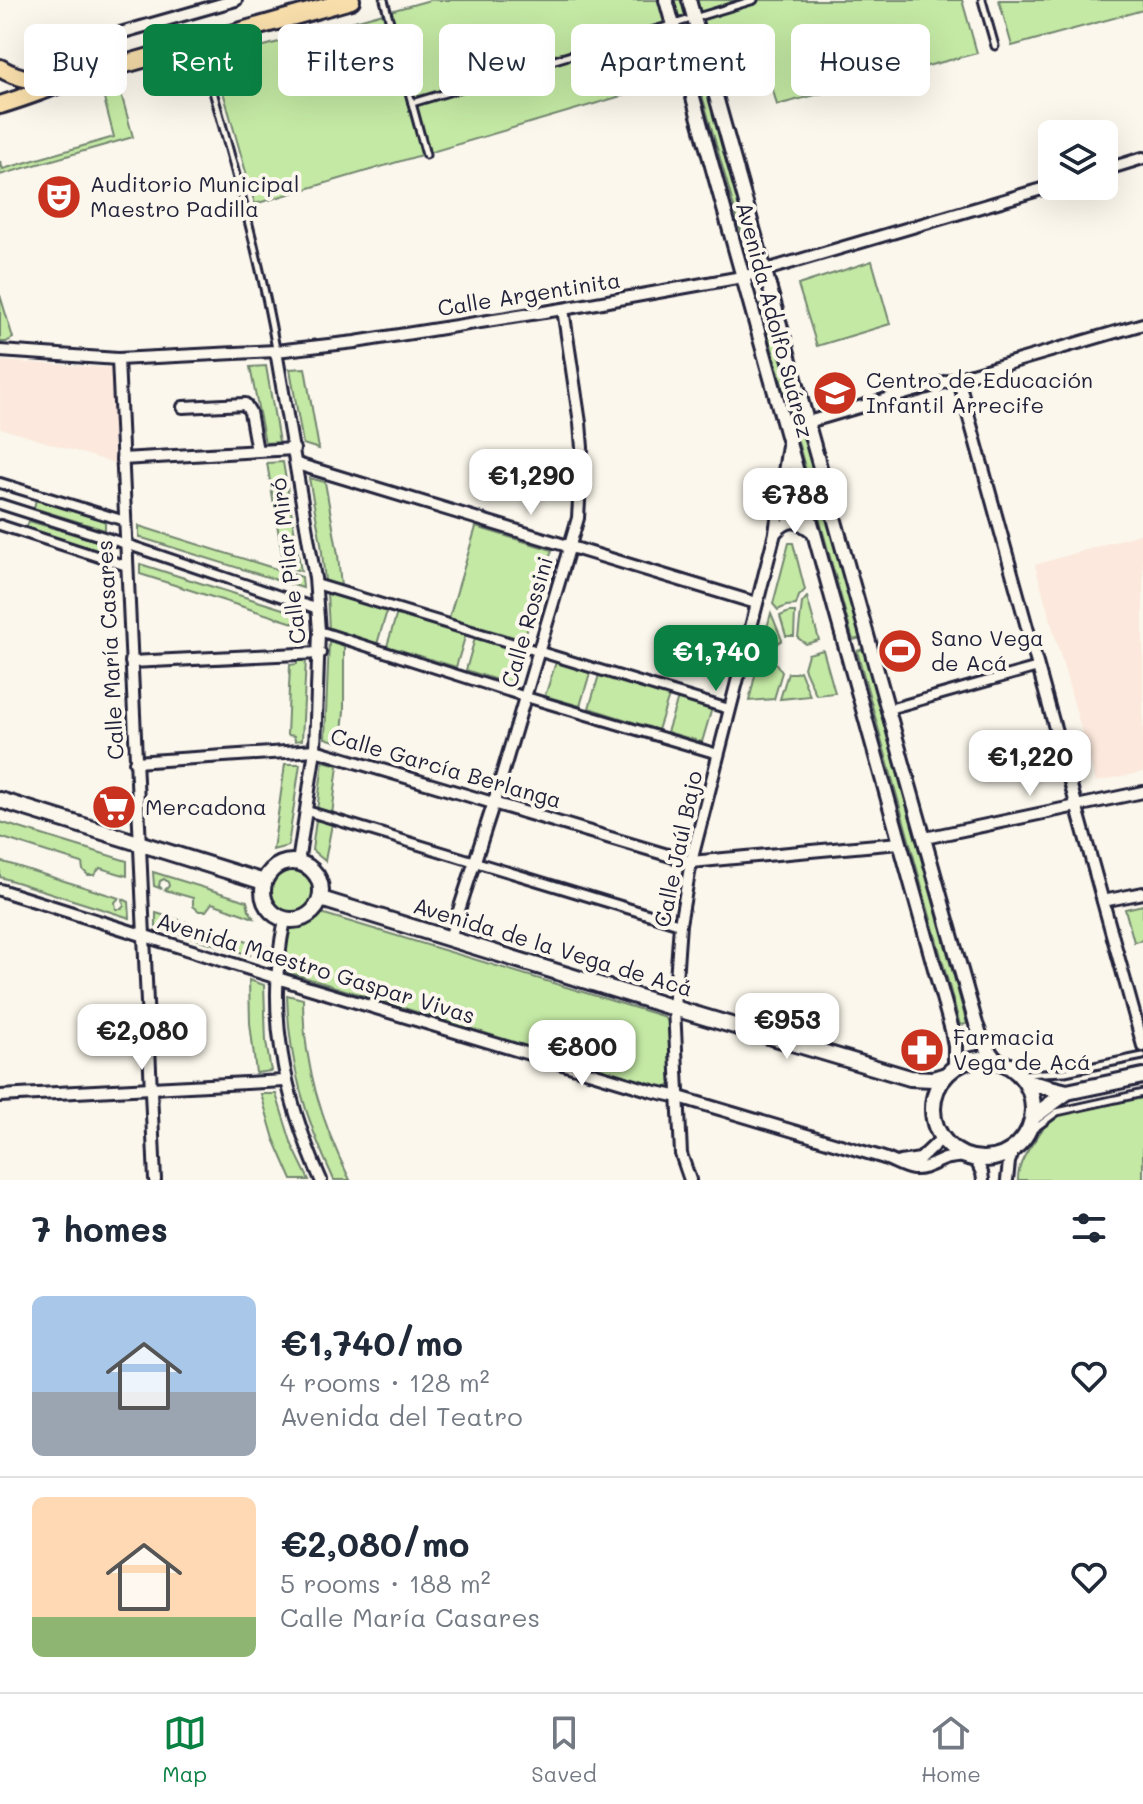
<!DOCTYPE html>
<meta charset="utf-8">
<style>
body{margin:0;font-family:Mali,sans-serif;background:#f2f2f3;color:#1f2937;height:100vh;display:flex;flex-direction:column;font-size:30px;white-space:nowrap}
*{box-sizing:border-box;margin:0}
p{font-size:26px;color:#747a83}
.icon{flex:none;width:44px;height:44px;fill:none;stroke:currentColor;stroke-width:2;stroke-linecap:round;stroke-linejoin:round}
.map{position:relative;height:1180px;overflow:hidden}
.side{display:flex;flex-direction:column;background:#fff;flex:1}
.side>*{flex:none}
.guide{position:absolute;left:24px;top:24px;width:1096px;height:72px;display:flex;gap:16px}
.controls{position:absolute;left:1038px;top:120px;display:grid;gap:16px}
.controls a{display:grid;place-items:center;width:80px;height:80px;border-radius:12px;background:#fff;box-shadow:0 8px 32px #0002;font-size:40px}
.price{position:absolute;translate:-50% -68px;padding:0 18px;border-radius:16px;background:#fff;color:#222;font-size:26px;line-height:52px;filter:drop-shadow(0 2px 4px #0008)}
.price::after{content:'';position:absolute;left:50%;top:48px;width:24px;height:18px;margin-left:-12px;background:inherit;clip-path:polygon(0 0,100% 0,50% 100%)}
.price.active{background:#0b8043;color:#fff}
ul{padding:0;list-style:none}
li{display:flex;align-items:center;gap:24px;height:200px;padding:0 32px}
li+li{border-top:2px solid #e0e1e3}
li span{display:grid;place-items:center;flex:none;width:224px;height:160px;border-radius:12px;color:#555}
li>.icon{margin-inline-start:auto}
span .icon{width:96px;height:96px;fill:#fffc;stroke-width:1}
li b{font-size:34px}
h2{display:flex;justify-content:space-between;align-items:center;height:96px;padding:0 32px;font-size:34px}
.tag{padding:0 28px;border-radius:12px;background:#fff;box-shadow:0 8px 32px #0002;font-size:28px;line-height:72px}
.tag.active{background:#0b8043;color:#fff}
.tab-bar{display:flex;justify-content:space-around;align-items:center;height:112px;border-top:2px solid #e0e1e3;background:#fff;font-size:22px;color:#747a83}
.tab-bar a{display:grid;justify-items:center;gap:4px}
.tab-bar .active{color:#0b8043}
.map>svg:first-child{display:block}
.built{fill:#fce8dc}
.green{fill:#c4e9a4;stroke:#738670;stroke-width:2}
.lines{fill:none;stroke-linecap:round;stroke-linejoin:round}
.service-casing{stroke:#22223b;stroke-width:11}
.pedestrian-casing{stroke:#22223b;stroke-width:14}
.minor-casing{stroke:#22223b;stroke-width:16}
.tertiary-casing{stroke:#22223b;stroke-width:18}
.secondary-casing{stroke:#22223b;stroke-width:20}
.primary-casing{stroke:#22223b;stroke-width:22}
.service{stroke:#fbf7ec;stroke-width:5}
.pedestrian{stroke:#fbf7ec;stroke-width:8}
.minor{stroke:#fbf7ec;stroke-width:10}
.tertiary{stroke:#fbf7ec;stroke-width:12}
.secondary{stroke:#fbf7ec;stroke-width:14}
.primary{stroke:#f8deab;stroke-width:16}
.labels{text-anchor:middle;stroke-width:8;stroke-linejoin:round;paint-order:stroke}
.poi-label{font-size:22px;fill:#22223b;stroke:#fbf7ec;text-anchor:start}
.street-label{font-size:22px;fill:#22223b;stroke:#fbf7ec}
</style>
<div class="map">
<svg width="1143" height="1180" viewBox="0 0 1143 1180">
<rect width="100%" height="100%" fill="#fbf7ec"/>
<filter id="ink" filterUnits="userSpaceOnUse"><feTurbulence type="fractalNoise" baseFrequency=".0125" numOctaves="2"/><feDisplacementMap in="SourceGraphic" scale="16" xChannelSelector="R" yChannelSelector="G"/><feConvolveMatrix kernelMatrix="1 2 1 2 8 2 1 2 1" color-interpolation-filters="sRGB"/></filter>
<g filter="url(#ink)">
<g class="built">
<path d="M0,361l112,7 2,95 -114,-35z"/>
<path d="M1143,533v239l-47,10 -61,-217z"/>
</g>
<g class="green">
<path d="M430,0h532l15,53 -200,52 -13,-48 -60,15 45,158 -8,2 -45,-158 -441,130 -41,-144z"/>
<path d="M999,0h144v10l-131,36z"/>
<path d="M119,86l14,51 -133,38v-14l3,8 111,-32 -12,-46z"/>
<path d="M872,261l18,63 -73,22 -19,-61z"/>
<path d="M0,295l13,43 -7,4h-6z"/>
<path d="M766,304l95,334 -8,2 -93,-335z"/>
<path d="M266,366l13,76 -14,1 -15,-76z"/>
<path d="M305,368l14,81 -16,-5 -13,-75z"/>
<path d="M283,462l18,109 -17,-5 -17,-103z"/>
<path d="M309,478l16,4 13,73 3,32 -16,-6 -4,-38z"/>
<path d="M36,499l69,22v9l-71,-22z"/>
<path d="M29,521l78,23 1,12 -82,-27z"/>
<path d="M139,526l163,51 1,11 -164,-51z"/>
<path d="M476,527l76,23 -28,90 -75,-22z"/>
<path d="M789,543h4l12,47 -6,6 -3,9 -10,1 -8,4 -5,-6z"/>
<path d="M140,564l165,52 1,11 -166,-53z"/>
<path d="M327,593l60,18 -10,33 -48,-15z"/>
<path d="M807,597l12,43 -13,4 -8,-6 4,-35z"/>
<path d="M789,612h6l-1,24h-8l-6,-20z"/>
<path d="M397,613l69,21 -10,33 -69,-21z"/>
<path d="M771,613l11,27 -9,6 -2,6 -11,1z"/>
<path d="M475,638l44,13 -10,33 -43,-14z"/>
<path d="M329,641l15,5v65l-3,32 -16,-5z"/>
<path d="M863,649l104,375 -7,1 -103,-374z"/>
<path d="M823,650l12,43 -19,2 -12,-27 4,-14z"/>
<path d="M297,659h9l-4,81 -7,1 -1,-5 -7,-1 3,-70 7,-1z"/>
<path d="M774,661l8,11 -8,27 -25,2 9,-38z"/>
<path d="M556,662l34,11 -10,33 -35,-10z"/>
<path d="M800,671l10,25 -30,3 8,-26h7z"/>
<path d="M599,675l70,21 -11,34 -69,-22z"/>
<path d="M678,698l34,10 -10,34 -35,-10z"/>
<path d="M323,761l15,4 -6,50 -15,-4z"/>
<path d="M285,764h15l-12,82 -15,4z"/>
<path d="M316,820l16,4 -7,37 -13,-11z"/>
<path d="M0,822l127,39v15l-27,-8 -6,7h-6l-5,-5 -1,-7 -82,-26z"/>
<path d="M0,861l119,37 -4,4 1,7h5l3,-3 -1,-7 6,3 1,16 -130,-41z"/>
<circle cx="292" cy="891" r="22"/>
<path d="M153,872l94,29 2,9 5,8 -42,-15 -6,8h-7l-6,-5v-8l-28,-8 4,-4 -1,-4 -4,-3 -4,2 -1,5 3,3 -8,-3z"/>
<path d="M1143,905v35l-9,2 -9,-33z"/>
<path d="M156,913l111,34 -1,14 -4,-2 1,-6 -11,-4 -2,6 -94,-28z"/>
<path d="M321,913l341,103 7,6 1,4 4,56 -6,5 -5,1 -376,-116 -3,-5 5,-38 17,-5z"/>
<path d="M249,980l15,5 2,57 5,29 -15,2 -6,-50z"/>
<path d="M287,995l16,4c0,64 18,123 47,181h-16c-29,-62 -45,-116 -47,-185z"/>
<path d="M261,1094h15l16,51 17,35h-17l-18,-41z"/>
<path d="M1143,1098v82h-125c-1,-23 23,-45 33,-64z"/>
</g>
<g class="lines">
<g class="service-casing">
<g id="service">
<path d="M384,0l42,155"/>
<path d="M982,0l13,46"/>
<path d="M200,45c28,101 58,201 76,304"/>
<path d="M412,103l342,-103"/>
<path d="M1020,1074l45,-2 78,-16"/>
<path d="M1026,1135l31,-23 86,-19"/>
</g>
</g>
<g class="pedestrian-casing">
<g id="pedestrian">
<path d="M0,483l125,38"/>
<path d="M0,504l126,40 192,65"/>
<path d="M0,525l127,41"/>
<path d="M316,584l413,125"/>
<path d="M319,631l207,66 192,57"/>
<path d="M889,709l149,-42"/>
<path d="M307,811l373,113"/>
</g>
</g>
<g class="minor-casing">
<g id="minor">
<path d="M91,72l29,-39 116,-33"/>
<path d="M1104,170l39,-12"/>
<path d="M0,351l118,8 158,-8 79,-9 208,-33 179,-32 310,-91"/>
<path d="M276,351l39,227 4,53 -4,119 -17,113"/>
<path d="M118,359l37,821"/>
<path d="M958,378l185,668"/>
<path d="M183,407l62,-3 5,8 7,39"/>
<path d="M808,422l335,-98"/>
<path d="M122,459l172,-10"/>
<path d="M297,464l459,139"/>
<path d="M775,533c15,-15 21,-13 37,-1"/>
<path d="M131,662l189,-9"/>
<path d="M135,762l180,-12 376,112 208,-19"/>
<path d="M925,838l218,-46"/>
<path d="M0,890l306,97 346,104 27,6 202,60c11,3 22,11 32,12 12,1 21,-6 32,-10 7,-2 14,-2 20,-3"/>
<path d="M1103,901l40,-8"/>
<path d="M285,920c-20,91 -1,177 36,260"/>
<path d="M450,938l44,-136 84,-284 4,-70 -2,-25 -17,-114"/>
<path d="M0,1096l285,-15"/>
<path d="M975,1158l7,15 1,7"/>
<path d="M900,1162l20,-3 22,-21"/>
<path d="M690,1180l-9,-26 -7,-146 6,-84 11,-62 84,-329 13,-88"/>
<path d="M1007,1180l2,-18 5,-13"/>
</g>
</g>
<g class="tertiary-casing">
<g id="tertiary">
<path d="M666,0l286,1030 3,16v21"/>
<path d="M689,0l287,1024 8,20 12,16"/>
</g>
</g>
<g class="secondary-casing">
<g id="secondary">
<path d="M0,800l264,82"/>
<circle cx="292" cy="891" r="29"/>
<path d="M321,899l353,109 236,70 23,1 13,-4"/>
<circle cx="983" cy="1109" r="50"/>
<path d="M1026,1082l41,10 76,-16"/>
<path d="M1033,1117l34,-25"/>
</g>
</g>
<g class="primary-casing">
<g id="primary">
<path d="M0,68c19,12 40,13 63,14"/>
<path d="M0,105c31,-9 60,-22 90,-31l261,-74"/>
</g>
</g>
<use href="#service" class="service"/>
<use href="#pedestrian" class="pedestrian"/>
<use href="#minor" class="minor"/>
<use href="#tertiary" class="tertiary"/>
<use href="#secondary" class="secondary"/>
<use href="#primary" class="primary"/>
</g>
</g>
<defs>
<g id="theatre-disc" transform="scale(2.3)"><circle r="9.5" fill="#c8321e" stroke="#fbf7ec"/><path d="M-5-5.5Q0-4 5-5.5V0Q5 5 0 6Q-5 5-5 0ZM-3.3-2.5H-1v1.5H-3.3ZM1-2.5H3.3v1.5H1ZM-2.8 1Q0 5.5 2.8 1Z" fill="#fff"/></g>
<g id="school-disc" transform="scale(2.3)"><circle r="9.5" fill="#c8321e" stroke="#fbf7ec"/><path d="M0-5L7-2L0 1L-7-2ZM-4 1L0 2.5L4 1V4Q0 6-4 4Z" fill="#fff"/></g>
<g id="stadium-disc" transform="scale(2.3)"><circle r="9.5" fill="#c8321e" stroke="#fbf7ec"/><path d="M0-5a6.5 5 0 1 0 0 10a6.5 5 0 1 0 0-10ZM-3.5-1.8h7v3.6h-7Z" fill="#fff"/></g>
<g id="supermarket-disc" transform="scale(2.3)"><circle r="9.5" fill="#c8321e" stroke="#fbf7ec"/><path d="M-6-5.5h2.5l.6 2H6L4.5 2H-2.5L-4.4-4H-6ZM-1.5 3.2a1.3 1.3 0 1 0 .1 0ZM3 3.2a1.3 1.3 0 1 0 .1 0Z" fill="#fff"/></g>
<g id="pharmacy-disc" transform="scale(2.3)"><circle r="9.5" fill="#c8321e" stroke="#fbf7ec"/><path d="M-2-6h4v4h4v4h-4v4h-4v-4h-4v-4h4Z" fill="#fff"/></g>
</defs>
<g fill-rule="evenodd">
<use href="#theatre-disc" x="59" y="197"/>
<use href="#school-disc" x="835" y="393"/>
<use href="#stadium-disc" x="900" y="651"/>
<use href="#supermarket-disc" x="114" y="807"/>
<use href="#pharmacy-disc" x="922" y="1050"/>
</g>
<g class="labels">
<g class="poi-label">
<text x="90" y="192">Auditorio Municipal<tspan x="90" dy="25">Maestro Padilla</tspan></text>
<text x="866" y="388">Centro de Educación<tspan x="866" dy="25">Infantil Arrecife</tspan></text>
<text x="931" y="646">Sano Vega<tspan x="931" dy="25">de Acá</tspan></text>
<text x="145" y="815">Mercadona</text>
<text x="953" y="1045">Farmacia<tspan x="953" dy="25">Vega de Acá</tspan></text>
</g>
<g class="street-label">
<text transform="translate(529 294) rotate(-9)" y="8">Calle Argentinita</text>
<text transform="translate(775 320) rotate(75)" y="8">Avenida Adolfo Suárez</text>
<text transform="translate(288 561) rotate(-97)" y="8">Calle Pilar Miró</text>
<text transform="translate(527 622) rotate(-74)" y="8">Calle Rossini</text>
<text transform="translate(110 650) rotate(-93)" y="8">Calle María Casares</text>
<text transform="translate(446 768) rotate(16)" y="8">Calle García Berlanga</text>
<text transform="translate(678 849) rotate(-78)" y="8">Calle Jaúl Bajo</text>
<text transform="translate(553 947) rotate(17)" y="8">Avenida de la Vega de Acá</text>
<text transform="translate(316 968) rotate(17)" y="8">Avenida Maestro Gaspar Vivas</text>
</g>
</g>
</svg>
<div class="controls">
<a><svg class="icon" aria-label="layers" viewBox="0 0 24 24"><path d="M12 4l9 5-9 5-9-5zM3 14l9 5 9-5"/></svg></a>
</div>
<b class="price" style="left:531px;top:517px">€1,290</b>
<b class="price" style="left:795px;top:536px">€788</b>
<b class="price active" style="left:716px;top:693px">€1,740</b>
<b class="price" style="left:1030px;top:798px">€1,220</b>
<b class="price" style="left:787px;top:1061px">€953</b>
<b class="price" style="left:142px;top:1072px">€2,080</b>
<b class="price" style="left:582px;top:1088px">€800</b>
<div class="guide">
<a class="tag">Buy</a>
<a class="tag active">Rent</a>
<a class="tag">Filters</a>
<a class="tag">New</a>
<a class="tag">Apartment</a>
<a class="tag">House</a>
</div>
</div>
<section class="side">
<h2>7 homes<svg class="icon" aria-label="filters" viewBox="0 0 24 24"><path d="M4 7h16M4 17h16"/><circle cx="9" cy="7" r="2"/><circle cx="15" cy="17" r="2"/></svg></h2>
<ul>
<li><span style="background:linear-gradient(#a9c7e8 60%,#9aa5b1 0)"><svg class="icon" aria-label="home" viewBox="0 0 24 24"><path d="M3 11l9-7 9 7M6 9v11h12V9"/></svg></span><div><b>€1,740/mo</b><p>4 rooms · 128 m²</p><p>Avenida del Teatro</p></div><svg class="icon" aria-label="heart" viewBox="0 0 24 24"><path d="M12 20l-8-8c-3-5 5-10 8-4 3-6 11-1 8 4z"/></svg></li>
<li><span style="background:linear-gradient(#ffd9b3 75%,#8fb573 0)"><svg class="icon" aria-label="home" viewBox="0 0 24 24"><path d="M3 11l9-7 9 7M6 9v11h12V9"/></svg></span><div><b>€2,080/mo</b><p>5 rooms · 188 m²</p><p>Calle María Casares</p></div><svg class="icon" aria-label="heart" viewBox="0 0 24 24"><path d="M12 20l-8-8c-3-5 5-10 8-4 3-6 11-1 8 4z"/></svg></li>
</ul>
</section>
<nav class="tab-bar">
<a class="active"><svg class="icon" aria-label="map" viewBox="0 0 24 24"><path d="M3 6l6-2 6 2 6-2v14l-6 2-6-2-6 2zM9 4v14M15 6v14"/></svg>Map</a>
<a><svg class="icon" aria-label="saved" viewBox="0 0 24 24"><path d="M7 4h10v16l-5-4-5 4z"/></svg>Saved</a>
<a><svg class="icon" aria-label="home" viewBox="0 0 24 24"><path d="M3 11l9-7 9 7M6 9v11h12V9"/></svg>Home</a>
</nav>
